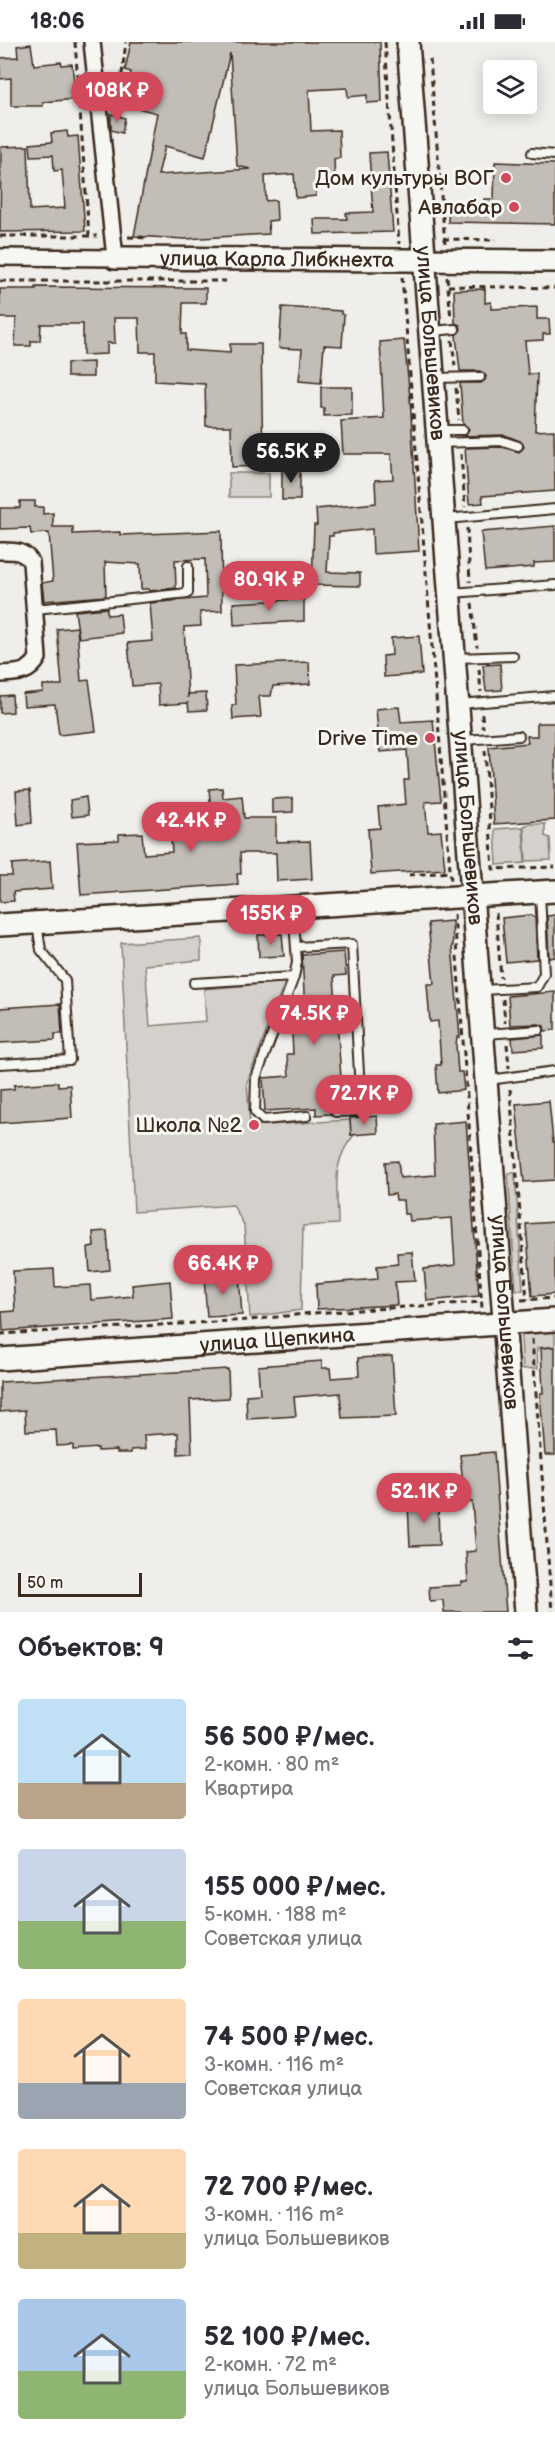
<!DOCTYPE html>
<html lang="ru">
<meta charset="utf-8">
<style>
body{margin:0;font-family:"Balsamiq Sans",sans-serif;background:#f2f2f3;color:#2b2b33;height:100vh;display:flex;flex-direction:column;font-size:22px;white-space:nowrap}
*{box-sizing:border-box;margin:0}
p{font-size:20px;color:#7c7c81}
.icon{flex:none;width:33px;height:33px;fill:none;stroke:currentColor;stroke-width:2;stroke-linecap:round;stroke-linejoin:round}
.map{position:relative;height:1570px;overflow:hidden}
.side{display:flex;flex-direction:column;background:#fff;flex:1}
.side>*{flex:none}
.fabs{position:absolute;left:483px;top:18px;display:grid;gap:12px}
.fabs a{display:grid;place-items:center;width:54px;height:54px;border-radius:6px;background:#fff;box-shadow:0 3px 15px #0003;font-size:30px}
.scale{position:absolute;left:18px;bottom:15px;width:124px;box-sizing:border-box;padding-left:6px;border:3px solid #3b2a1e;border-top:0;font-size:16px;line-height:21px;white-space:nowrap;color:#3b2a1e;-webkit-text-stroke:4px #f6f6f2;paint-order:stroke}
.price{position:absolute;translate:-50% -51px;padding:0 14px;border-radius:21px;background:#d1495b;color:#fff;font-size:20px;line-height:39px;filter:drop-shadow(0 2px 3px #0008)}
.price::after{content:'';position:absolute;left:50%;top:36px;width:18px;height:14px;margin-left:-9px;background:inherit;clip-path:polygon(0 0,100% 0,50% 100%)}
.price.active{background:#222;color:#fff}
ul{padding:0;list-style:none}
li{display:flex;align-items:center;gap:18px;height:150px;padding:0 18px}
li span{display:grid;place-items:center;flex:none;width:168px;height:120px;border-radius:6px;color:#555}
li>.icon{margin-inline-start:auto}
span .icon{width:72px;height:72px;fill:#fffc;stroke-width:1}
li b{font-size:26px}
h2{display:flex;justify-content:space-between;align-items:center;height:72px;padding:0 18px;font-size:26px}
.status{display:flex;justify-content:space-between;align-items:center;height:42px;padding:0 30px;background:#fff;direction:ltr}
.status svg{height:16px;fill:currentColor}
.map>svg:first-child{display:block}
.green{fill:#d4d1cc;stroke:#887e75;stroke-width:1.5}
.building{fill:#c2bdb7;stroke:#3b2a1e;stroke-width:1.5;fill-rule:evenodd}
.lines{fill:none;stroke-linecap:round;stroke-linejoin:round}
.lane-casing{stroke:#3b2a1e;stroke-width:12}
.street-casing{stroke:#3b2a1e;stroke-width:20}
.secondary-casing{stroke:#3b2a1e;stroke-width:26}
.path{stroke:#3b2a1e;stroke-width:3;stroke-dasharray:6 4.5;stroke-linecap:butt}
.lane{stroke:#f6f6f2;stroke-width:8}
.street{stroke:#f6f6f2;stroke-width:15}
.secondary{stroke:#f6f6f2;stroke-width:21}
.poi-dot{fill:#d1495b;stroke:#f6f6f2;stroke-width:2}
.labels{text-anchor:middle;stroke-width:6;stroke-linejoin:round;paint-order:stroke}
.poi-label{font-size:21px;fill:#3b2a1e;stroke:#f6f6f2;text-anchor:end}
.street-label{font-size:21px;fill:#3b2a1e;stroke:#f6f6f2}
</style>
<div class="status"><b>18:06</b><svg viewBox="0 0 49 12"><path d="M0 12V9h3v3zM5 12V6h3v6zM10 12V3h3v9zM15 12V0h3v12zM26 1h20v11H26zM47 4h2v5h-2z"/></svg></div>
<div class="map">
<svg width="555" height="1570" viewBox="0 0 555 1570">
<rect width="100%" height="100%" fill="#efeeea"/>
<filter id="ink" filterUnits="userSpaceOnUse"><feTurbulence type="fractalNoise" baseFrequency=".0167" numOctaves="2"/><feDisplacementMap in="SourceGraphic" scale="12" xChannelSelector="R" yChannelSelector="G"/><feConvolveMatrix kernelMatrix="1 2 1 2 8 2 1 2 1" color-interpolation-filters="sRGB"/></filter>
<g filter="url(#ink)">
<g class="green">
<rect x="229" y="431" width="40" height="24"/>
<path d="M529,782h16v12l5,2 1,22 -25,1 -2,-35z"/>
<path d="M523,785l2,36 -28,2 -2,-36z"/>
<path d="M201,896v22l-56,5 5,61 56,-5 -2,-32 81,-7 -38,100 3,44 100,-6 1,15h3c-24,28 -16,54 -16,89l-35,2 -2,84 -51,7 -6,-92 -11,-20 -99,7 -13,-269z"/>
<path d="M508,1131h7l8,117h-7z"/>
<path d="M552,1288l3,4v12l-18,2 1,20 -15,1 -2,-31 3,-5z"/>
</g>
<g class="building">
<path d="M131,0h249l2,60 -15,1v-8l-19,2 -1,-9 -38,2 2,41 28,-1 1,28 -6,1 1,24 -19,2v11l-20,2 -2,-24 -29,2 1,25 10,-1 1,20 -9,1 1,13 -84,5 -51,-3 23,-123 -32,-8 6,-33 -6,-2zM230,11l7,113 14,3 -93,6 7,-29 40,11z"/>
<path d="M31,2l3,21 27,-3 1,3 10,-1 4,35 -33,3v4h-32v-28l-11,1v-21l18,-1 -1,-11z"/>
<path d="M111,72l14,4 -3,15 -11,-3z"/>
<path d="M67,89l1,6 10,-1 7,95 -85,1 1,-85 27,-1 2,64 35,-2 -3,-38 -8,1 -1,-16 -22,1 -1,-12 22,-2 -1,-9z"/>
<path d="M387,110l6,80 -78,2 -1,-15h33l-1,-6 27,-1 -4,-59z"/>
<path d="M495,120l60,2v60l-107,-2 1,-17 35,2v-8h10z"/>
<path d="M36,245l170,1v15h-23l-1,31h4v16l44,3v-9h31l2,122 -31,1 -1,-41h-25l-1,-42 -50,-3v-29h-15l-1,-34h-25l1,25h-8v11l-24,1v-31h-42l-1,17h-9v5h-16l1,-28h-16v-29h36z"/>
<path d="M485,247v14l6,-1v7l46,-2v12h12l1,15h-7v6l-18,1 3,33h9l-2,57 19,-1 1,61 -73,5 1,7 -14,1 -4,-56 37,-1 17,5 5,-5 -4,-6 -15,-6 -41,1 5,-7 -6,-5 -3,-41h21l4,-3 1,-4 -6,-5h-20l-4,-36 5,-6 -1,-4 -5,-2 -1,-33z"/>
<path d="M282,265l59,4v3l3,1 -2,31 -18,-1 -3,38 -22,-2 3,-32 -23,-1z"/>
<path d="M404,298l6,57 9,154 -46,3 -1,-25 -39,4v3h-4l-2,36 33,1v13l-48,-1 2,-60h3l-1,-16 60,-6 -1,-23 18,-1 -2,-25h-48l-2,-33 43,-3 -4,-76z"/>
<path d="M93,320v15h-26v-14z"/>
<path d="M321,345h31v28l-28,1v-8h-3z"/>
<path d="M300,426v32h-18v-31z"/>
<path d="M20,459h15v6h8v7l10,-1v14h20v7l47,-2v3l101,-4 1,80 -22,1 1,14 -17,1 4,71v-4l18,-1 1,17 -18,1 -1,-8 -29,2 -1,-21 -26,2 -4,-43 25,-2 -3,-38 56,-5 -1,-39 -30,1 1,28 -27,3v-2h-8l-1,-25 -35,-2 1,34 -62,5 -2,-18 11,-2 -4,-48 -18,1 -1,-6 -30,1v-21h20z"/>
<path d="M555,484v36l-21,1v4l-49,4 -4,-39z"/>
<path d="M304,557v22l-70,4 -1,-22z"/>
<path d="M107,566v7l13,-1 2,19 -43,5 -4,-27z"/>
<path d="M77,585l4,54 8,-1 7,51 -37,4 -4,-31 -31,2 -1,-12 20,-2v-7h19l-5,-56z"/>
<path d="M419,594l3,38 -38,3 -1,-21 9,-1 -1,-17z"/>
<path d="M309,620l1,22 -37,2 -2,10h-12l2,21 -28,2 -1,-14h4l-2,-40z"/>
<path d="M500,622l2,26 -16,1 -3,-26z"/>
<path d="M12,653l1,17 -13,1v-17z"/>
<path d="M399,665l2,15 32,-2 8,81 -16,1 3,30 13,-1 4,38 -74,5 -3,-45 12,-1 -2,-21 28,-3 -2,-24h5l-2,-30 -27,2 -4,-43z"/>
<path d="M537,681h18v97l-61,4 -5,-77 39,-4 -1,-7h10z"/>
<path d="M222,746l1,10 19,-2 2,22h32v24l34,-1 2,38 -35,2 -1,-28h-36l1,21h-4l1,10 -157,11 -4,-53 42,-2v-6l23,-1 2,21 28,-2 -3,-39 42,-3 -2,-21z"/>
<path d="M30,748l2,33 -14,2 -2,-34z"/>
<path d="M86,755l2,18 -16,2 -2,-17z"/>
<path d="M293,756v14l-21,1v-14z"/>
<path d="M50,819l2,28 -39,3 1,9 -14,1v-26h12v-12z"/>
<path d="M531,873l4,2 2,42 -31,3 -4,-44z"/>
<path d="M555,873v42l-6,1 -2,-42z"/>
<path d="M452,879l1,25h-1l8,91h-3l-1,8 2,27h4l2,18 -26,3 -2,-28h5l-3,-44 -8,1 -3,-38h7l-6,-61z"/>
<path d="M282,892l2,22 -25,1 -1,-22z"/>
<path d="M344,910l2,23 -12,1 7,102 11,-1 2,28 -19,1 -4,3 -1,5 -14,1v-7l-51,3 -2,-33 26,-2 -2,-22h6l-2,-41 14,-1 -3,-57z"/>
<path d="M555,950v38l-10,1 -1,-5 -5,-2 -29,1 -2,-29z"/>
<path d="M60,962l2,30h-7v6l-55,3v-35z"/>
<path d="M543,993v13l-30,2 -1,-12z"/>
<path d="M58,1040v4l12,-1 2,33 -72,5v-33l14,-1v-4z"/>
<path d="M549,1059l4,41h2v38l-31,2 -8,-78z"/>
<path d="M377,1074l1,17 -27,2 -1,-17z"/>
<path d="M466,1079l13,175 -52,5 -3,-32 31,-4 -3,-47 -42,3 -1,-7h-5l-1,-14h-7l-1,-6 -8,1 -2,-33 13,-1 2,17 35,-3 -2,-51z"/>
<path d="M555,1180v72l-23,2 -6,-72z"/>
<path d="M107,1189l3,39 -20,2 -2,-24 6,-1 -1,-15z"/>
<path d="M412,1210l3,29 -20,1 2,23 -80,4 -1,-25 62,-5 -1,-13 21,-2 -1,-11z"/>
<path d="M54,1227l1,18 35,-2 1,15 42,-4 -1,-11 38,-4 3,38 -170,12 -1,-19 13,-1 -2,-40z"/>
<path d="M239,1233l3,40 -35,2 -3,-40z"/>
<path d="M555,1305v108h-10l-5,-62h3l-2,-45z"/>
<path d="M392,1314l4,60 -54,2 -2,-25 -46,4 2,19 -49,3 -1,-24 14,-1 -2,-28 64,-5v7h8l1,10 28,-2 -1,-18z"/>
<path d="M228,1327l1,29 -39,2 2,53 -14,1v-21l-34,2 1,14 -14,1v3h-14v-3l-19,1v-3l-25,2v-5l-16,1 -1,-16 -30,1 -1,-21 -25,2v-30z"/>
<path d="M494,1410l12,160h-62l-1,-12 -13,1 -1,-14 32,-2v-3h7l-2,-30 10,-1 -4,-49h-7l-5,-47z"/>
<path d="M438,1461l1,42 -29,1 -2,-42z"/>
</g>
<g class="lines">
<g class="lane-casing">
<g id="lane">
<path d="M532,111l23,2"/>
<path d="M433,289l22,-2"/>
<path d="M434,336l46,-1"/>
<path d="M441,388h22"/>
<path d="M439,401l64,-2 15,5"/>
<path d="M446,477l109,-10"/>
<path d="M452,551l103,-8"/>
<path d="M36,567l152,-16v-27"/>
<path d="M457,616l56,-2"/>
<path d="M459,662l96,-8"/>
<path d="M464,698l55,-4"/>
<path d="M293,866l4,54 -3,15 -38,101 -1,34 8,8 44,-4"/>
<path d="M296,905l56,-3 9,167 -25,1"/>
<path d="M194,941l100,-6"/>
<path d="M482,948l55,-3 7,-13 -4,-81"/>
<path d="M486,992l53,-4"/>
<path d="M0,1022l70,-4 -5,-80 -24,-30 -4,-26"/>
<path d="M489,1038l66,-9"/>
</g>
</g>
<g class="street-casing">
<g id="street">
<path d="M0,215l115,1 -23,-216"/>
<path d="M0,509c14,0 23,-1 31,11l7,96c-9,16 -21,15 -38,16"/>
</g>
</g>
<g class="secondary-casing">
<g id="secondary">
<path id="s1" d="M408,0c39,523 83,1046 118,1570"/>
<path id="s2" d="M115,216l440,3"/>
<path d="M0,883l555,-34"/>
<path id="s3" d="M0,1317l555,-39"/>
</g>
</g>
<g class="path">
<path d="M75,0l14,193"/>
<path d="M385,0l14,202"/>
<path d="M430,17l15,185"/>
<path d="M118,64l8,-64"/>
<path d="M0,194h97"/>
<path d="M128,195l20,1"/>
<path d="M443,197l53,1"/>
<path d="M402,235l49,604"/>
<path d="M447,235l4,41"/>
<path d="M0,239h226"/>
<path d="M448,244l107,2"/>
<path d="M452,298l3,26"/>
<path d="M456,346l3,32"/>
<path d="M461,412l4,53"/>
<path d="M467,486l3,54"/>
<path d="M472,561l5,44"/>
<path d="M479,627l2,23"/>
<path d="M482,672l1,14"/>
<path d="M485,708l8,119 62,-2"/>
<path d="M409,833l41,-3"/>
<path d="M496,871l5,65"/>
<path d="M454,872l28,394"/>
<path d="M503,957l2,24"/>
<path d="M507,1002l2,24"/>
<path d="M510,1047l17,211"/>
<path d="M521,1258l34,-2"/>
<path d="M0,1292l249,-14 64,-7 168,-11"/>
<path d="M532,1297l20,273"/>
</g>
<use href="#lane" class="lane"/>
<use href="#street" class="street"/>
<use href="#secondary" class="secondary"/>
</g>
</g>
<g class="poi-dot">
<circle cx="506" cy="136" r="6"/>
<circle cx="514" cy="165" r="6"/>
<circle cx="430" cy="696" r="6"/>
<circle cx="254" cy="1083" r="6"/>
</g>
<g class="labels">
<g class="poi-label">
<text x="494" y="143">Дом культуры ВОГ</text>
<text x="502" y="172">Авлабар</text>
<text x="418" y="703">Drive Time</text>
<text x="242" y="1090">Школа №2</text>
</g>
<g class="street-label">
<text dy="7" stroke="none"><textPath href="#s2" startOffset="162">улица Карла Либкнехта</textPath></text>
<text dy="7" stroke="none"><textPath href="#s1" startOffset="302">улица Большевиков</textPath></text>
<text dy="7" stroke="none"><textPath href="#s1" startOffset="788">улица Большевиков</textPath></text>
<text dy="7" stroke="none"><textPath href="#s1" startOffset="1274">улица Большевиков</textPath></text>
<text dy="7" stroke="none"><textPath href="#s3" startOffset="278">улица Щепкина</textPath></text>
</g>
</g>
</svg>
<div class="fabs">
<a><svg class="icon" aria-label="layers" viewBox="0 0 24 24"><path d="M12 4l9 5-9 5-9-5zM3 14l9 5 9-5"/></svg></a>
</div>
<div class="scale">50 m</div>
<b class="price" style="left:117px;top:81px">108K ₽</b>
<b class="price active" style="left:291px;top:442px">56.5K ₽</b>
<b class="price" style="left:269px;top:570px">80.9K ₽</b>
<b class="price" style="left:191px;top:811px">42.4K ₽</b>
<b class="price" style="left:271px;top:904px">155K ₽</b>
<b class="price" style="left:314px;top:1004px">74.5K ₽</b>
<b class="price" style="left:364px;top:1084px">72.7K ₽</b>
<b class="price" style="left:223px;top:1254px">66.4K ₽</b>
<b class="price" style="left:424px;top:1482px">52.1K ₽</b>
</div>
<section class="side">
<h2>Объектов: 9<svg class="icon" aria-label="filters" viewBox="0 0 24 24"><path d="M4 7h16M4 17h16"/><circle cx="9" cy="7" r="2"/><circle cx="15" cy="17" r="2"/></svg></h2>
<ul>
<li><span style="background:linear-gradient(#bfe0f5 70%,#b9a48a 0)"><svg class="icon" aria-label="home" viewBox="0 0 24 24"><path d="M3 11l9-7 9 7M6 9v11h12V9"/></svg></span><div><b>56 500 ₽/мес.</b><p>2-комн. · 80 m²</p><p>Квартира</p></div></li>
<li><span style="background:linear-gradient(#c9d6e8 60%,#8fb573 0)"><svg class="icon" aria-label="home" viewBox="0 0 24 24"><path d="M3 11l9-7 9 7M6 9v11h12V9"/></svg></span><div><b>155 000 ₽/мес.</b><p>5-комн. · 188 m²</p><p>Советская улица</p></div></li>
<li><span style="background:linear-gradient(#ffd9b3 70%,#9aa5b1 0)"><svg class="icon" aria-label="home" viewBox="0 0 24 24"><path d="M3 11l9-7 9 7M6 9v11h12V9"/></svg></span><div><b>74 500 ₽/мес.</b><p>3-комн. · 116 m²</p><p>Советская улица</p></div></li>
<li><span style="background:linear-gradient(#ffd9b3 70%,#c2b280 0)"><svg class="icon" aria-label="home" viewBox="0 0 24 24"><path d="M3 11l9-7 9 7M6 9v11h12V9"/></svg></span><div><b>72 700 ₽/мес.</b><p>3-комн. · 116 m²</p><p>улица Большевиков</p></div></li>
<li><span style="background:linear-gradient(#a9c7e8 60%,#8fb573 0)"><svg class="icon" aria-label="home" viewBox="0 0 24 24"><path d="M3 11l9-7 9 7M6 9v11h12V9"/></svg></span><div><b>52 100 ₽/мес.</b><p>2-комн. · 72 m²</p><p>улица Большевиков</p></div></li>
</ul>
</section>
